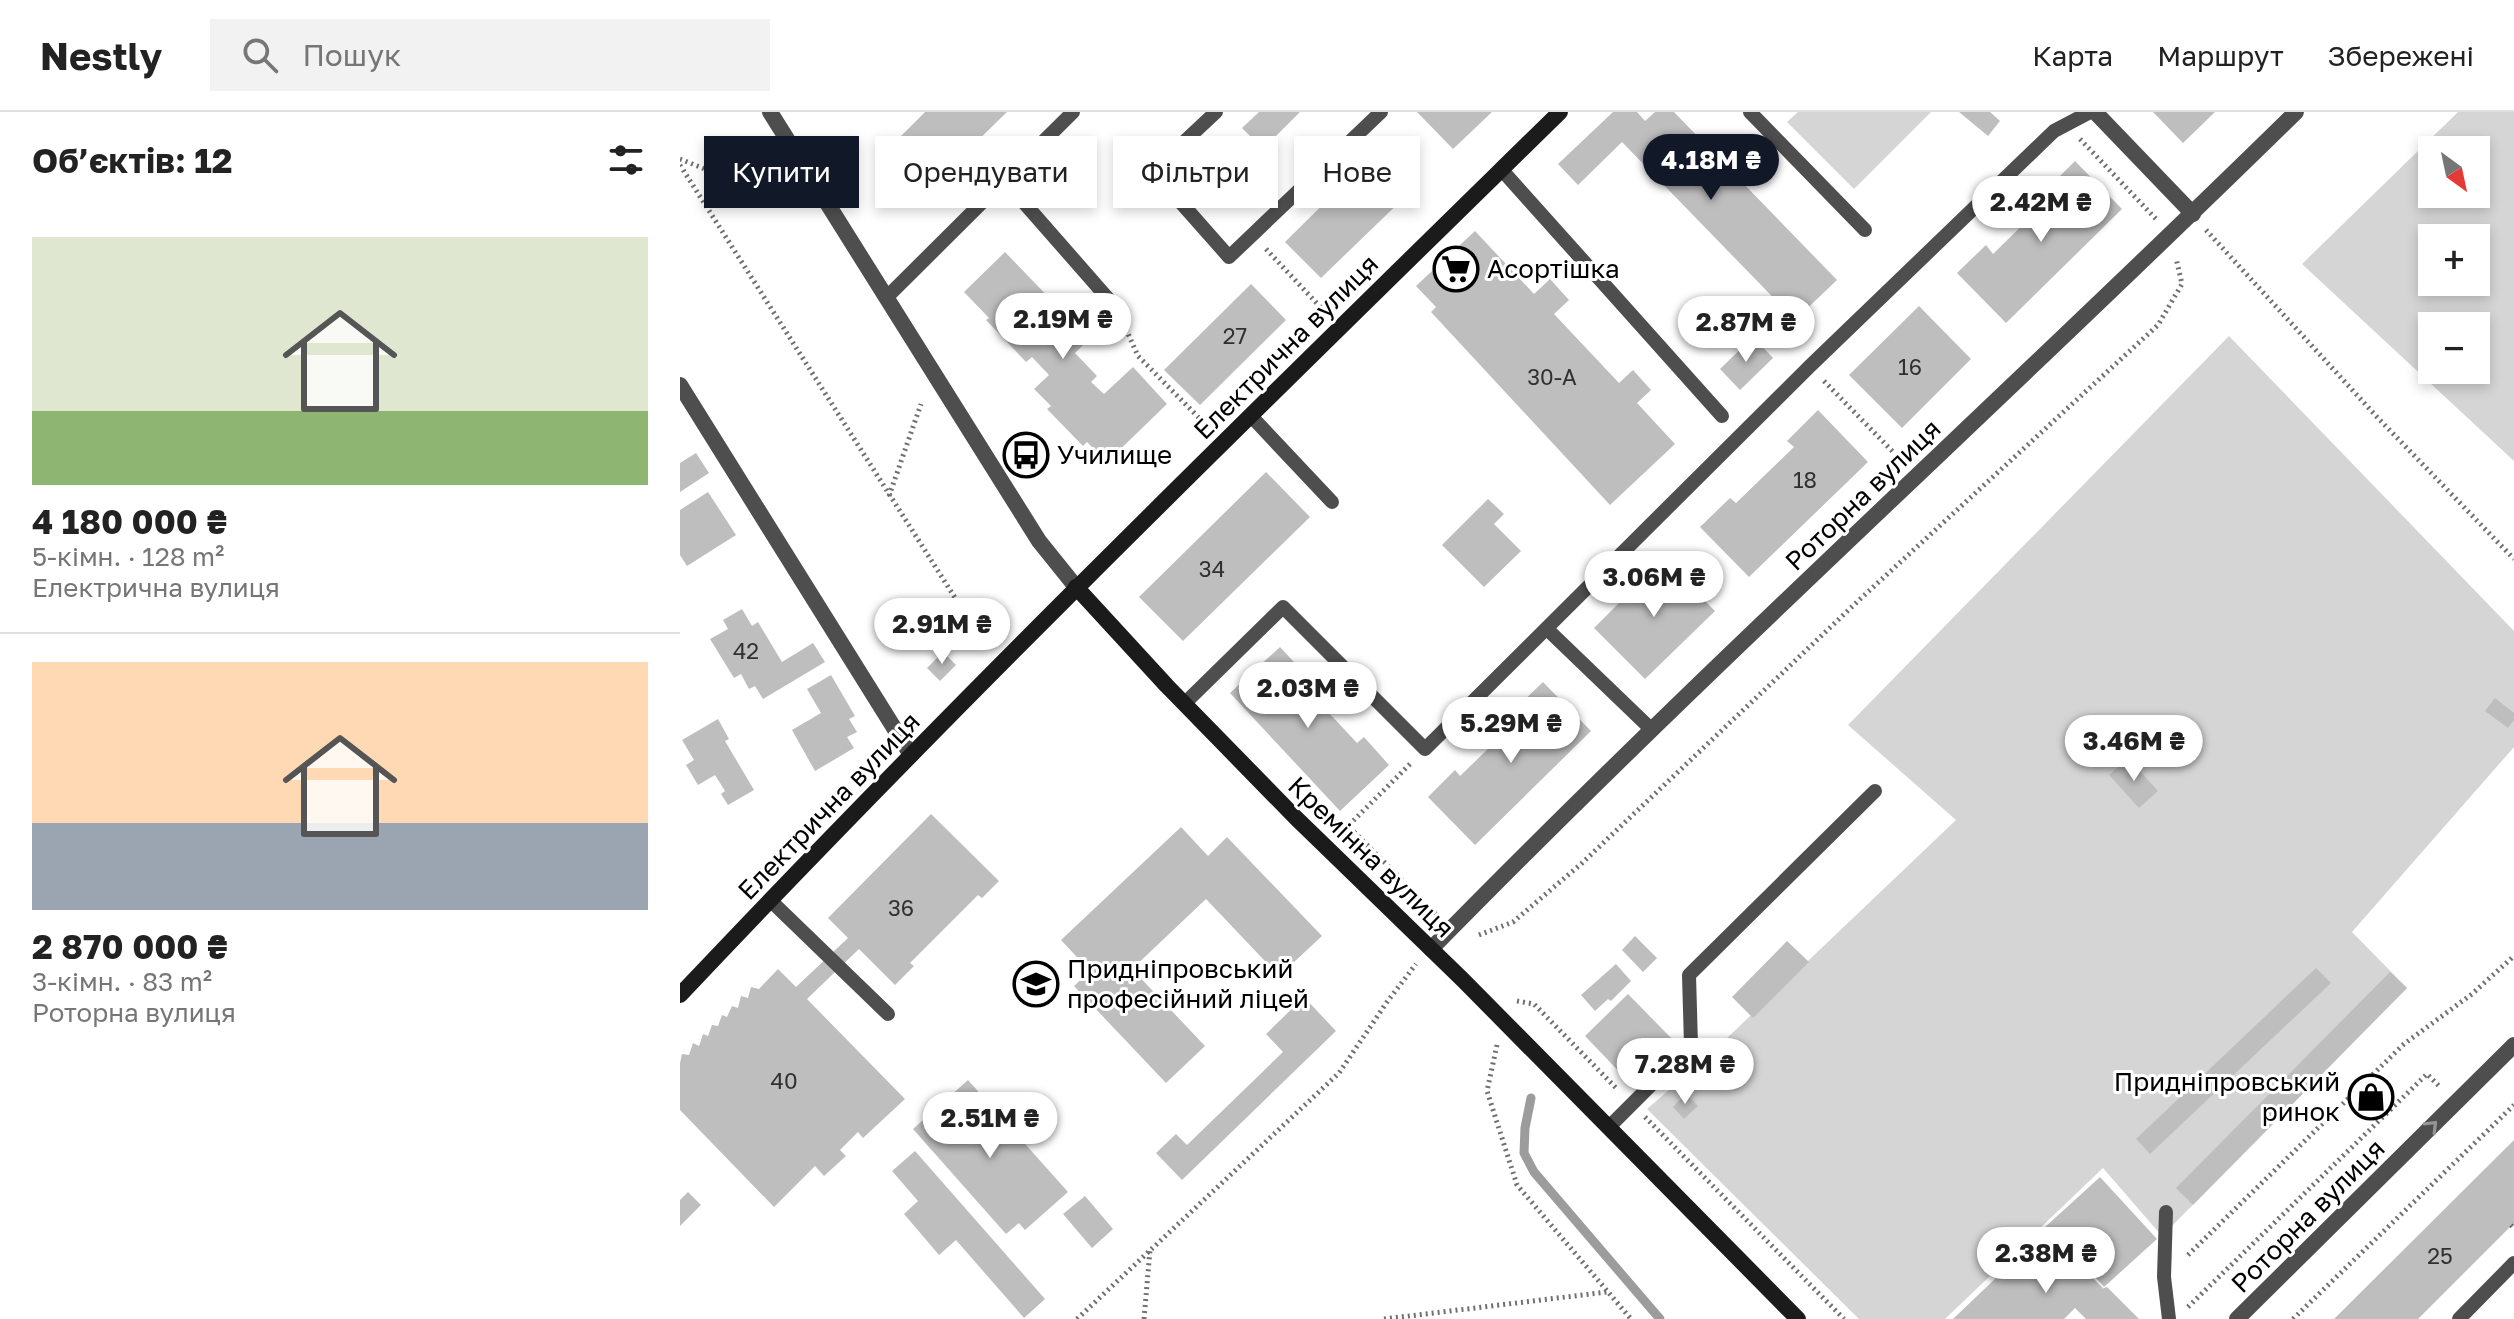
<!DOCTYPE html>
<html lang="uk">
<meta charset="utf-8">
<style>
body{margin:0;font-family:"Golos Text",sans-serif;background:#f2f2f2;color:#222;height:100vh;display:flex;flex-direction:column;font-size:30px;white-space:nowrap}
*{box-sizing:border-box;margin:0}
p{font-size:26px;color:#767676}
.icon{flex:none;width:44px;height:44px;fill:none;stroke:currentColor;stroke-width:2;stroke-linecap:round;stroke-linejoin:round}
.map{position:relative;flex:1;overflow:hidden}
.panel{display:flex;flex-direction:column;background:#fff;width:680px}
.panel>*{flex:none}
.guide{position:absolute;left:24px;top:24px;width:760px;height:72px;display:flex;gap:16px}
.needle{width:52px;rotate:147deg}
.fabs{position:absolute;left:1738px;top:24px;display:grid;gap:16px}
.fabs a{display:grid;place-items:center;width:72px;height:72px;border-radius:0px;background:#fff;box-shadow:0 4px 12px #0003;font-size:40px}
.price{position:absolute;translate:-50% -68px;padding:0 18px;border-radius:28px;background:#fff;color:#222;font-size:26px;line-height:52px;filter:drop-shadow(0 2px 4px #0008)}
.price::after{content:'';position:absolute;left:50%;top:48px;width:24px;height:18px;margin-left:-12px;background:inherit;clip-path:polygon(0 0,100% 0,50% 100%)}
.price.selected{background:#111827;color:#fff}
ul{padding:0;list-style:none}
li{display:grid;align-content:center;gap:16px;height:424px;padding:0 32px}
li+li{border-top:2px solid #e0e0e0}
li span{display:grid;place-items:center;height:248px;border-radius:0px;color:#555}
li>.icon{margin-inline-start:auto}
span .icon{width:144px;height:144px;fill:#fffc;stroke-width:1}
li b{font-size:34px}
h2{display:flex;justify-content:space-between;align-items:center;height:96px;padding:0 32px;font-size:34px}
.chip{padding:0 28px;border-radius:0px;background:#fff;box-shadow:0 4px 12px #0003;font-size:28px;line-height:72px}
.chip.selected{background:#111827;color:#fff}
header{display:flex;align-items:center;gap:48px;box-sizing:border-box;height:112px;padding:0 40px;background:#fff;border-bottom:2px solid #e0e0e0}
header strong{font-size:38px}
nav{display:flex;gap:44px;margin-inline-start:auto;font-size:28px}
.search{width:560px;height:72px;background:#f2f2f2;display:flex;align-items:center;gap:20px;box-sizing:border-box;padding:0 28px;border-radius:0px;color:#767676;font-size:30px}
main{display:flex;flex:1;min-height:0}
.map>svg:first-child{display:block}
.green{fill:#d5d5d5;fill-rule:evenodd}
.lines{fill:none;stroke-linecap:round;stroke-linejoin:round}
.stream{stroke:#9c9c9c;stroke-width:9}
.building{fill:#bebebe}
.path{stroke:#707070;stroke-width:5;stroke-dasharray:2 4;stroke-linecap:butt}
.lane{stroke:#4e4e4e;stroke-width:14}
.street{stroke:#4e4e4e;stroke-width:16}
.secondary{stroke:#1b1b1b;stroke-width:16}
.oneway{stroke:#959595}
.labels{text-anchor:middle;stroke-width:6;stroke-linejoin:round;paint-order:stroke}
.number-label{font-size:22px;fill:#303030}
.poi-label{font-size:26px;fill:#000;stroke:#fff;text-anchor:start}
.street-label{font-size:26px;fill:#000;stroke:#fff}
</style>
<header>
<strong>Nestly</strong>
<div class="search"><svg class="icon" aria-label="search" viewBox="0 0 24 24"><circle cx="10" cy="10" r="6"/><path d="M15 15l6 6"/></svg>Пошук</div>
<nav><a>Карта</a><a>Маршрут</a><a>Збережені</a></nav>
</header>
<main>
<section class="panel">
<h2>Об’єктів: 12<svg class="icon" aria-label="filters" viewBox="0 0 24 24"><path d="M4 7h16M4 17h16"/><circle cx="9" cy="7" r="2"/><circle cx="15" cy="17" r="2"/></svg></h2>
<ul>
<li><span style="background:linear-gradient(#dfe7d0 70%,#8fb573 0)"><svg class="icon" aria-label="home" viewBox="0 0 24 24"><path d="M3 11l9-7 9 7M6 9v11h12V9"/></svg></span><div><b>4 180 000 ₴</b><p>5-кімн. · 128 m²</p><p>Електрична вулиця</p></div></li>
<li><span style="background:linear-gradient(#ffd9b3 65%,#9aa5b1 0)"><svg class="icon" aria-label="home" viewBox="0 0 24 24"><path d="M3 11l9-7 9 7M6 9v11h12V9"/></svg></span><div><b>2 870 000 ₴</b><p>3-кімн. · 83 m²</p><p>Роторна вулиця</p></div></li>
</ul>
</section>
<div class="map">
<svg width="1834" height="1207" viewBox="0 0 1834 1207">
<rect width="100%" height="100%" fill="#fff"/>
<g class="green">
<path d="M1118,0h133l-77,77 -67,-67z"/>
<path d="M1778,0h56v349l-212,-197zM1796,38v44h-44v-44zM1796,126v44h-44v-44zM1796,214v44h-44v-44z"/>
<path d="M1549,224l285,295v116l-162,185 55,56 -245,248 -59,-68 -158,151h-86l-212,-210 58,-50 251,-239 -108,-95z"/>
</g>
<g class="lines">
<path class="stream" d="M851,986l-6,30 -1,25 10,19 126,147"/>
</g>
<g class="building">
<path d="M245,0h82l-73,71 -40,-40z"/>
<path d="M579,0h41l-37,37 -21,-21z"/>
<path d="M737,0h75l-39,37z"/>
<path d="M933,0h24l8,9 10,-9h19l163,168 -42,40 -173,-178 -44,43 -20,-21z"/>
<path d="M1279,0h31l10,9 -12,15z"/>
<path d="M1473,0h62l-32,31z"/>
<path d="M533,42l20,22 -28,26 -20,-22z"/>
<path d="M692,44l37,37 -88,85 -36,-36z"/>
<path d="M1395,49l47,48 -116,114 -49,-50 29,-28 7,9 61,-60 -6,-6z"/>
<path d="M795,119l59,63 16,-15 19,21 -15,14 65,69 14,-13 18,20 -14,13 38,41 -65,61 -179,-193 5,-5 -20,-21z"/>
<path d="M325,140l84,87 -14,14 22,23 -6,6 13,12 29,-27 34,37 -60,58 -20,-20 -4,4 -36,-37 4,-3 -17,-17 15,-14 -17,-18 -6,5 -40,-42 3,-2 -25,-26z"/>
<path d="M571,172l35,36 -86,85 -36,-35z"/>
<path d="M1239,194l52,53 -69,69 -53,-53z"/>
<path d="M1073,225l20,21 -33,32 -20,-21z"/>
<path d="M1138,298l50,52 -119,115 -49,-50 30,-29 6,5 58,-56 -7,-6z"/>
<path d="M16,341l13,20 -29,19v-29z"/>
<path d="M586,360l44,45 -127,124 -44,-44z"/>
<path d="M28,380l28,43 -49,31 -7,-11v-45z"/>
<path d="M808,387l16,15 -10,10 27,27 -37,36 -42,-42z"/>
<path d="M983,447l52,52 -70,68 -51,-51z"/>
<path d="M62,497l10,17 6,-4 24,40 31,-19 12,19 -62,37 -8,-13 -6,3 -8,-15 -7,4 -24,-39 18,-10 -5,-9z"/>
<path d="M600,535l27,29 -7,6 57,61 7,-6 25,28 -49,46 -110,-118z"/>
<path d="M263,540l13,13 -16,16 -13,-13z"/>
<path d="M151,563l24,41 -6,3 8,13 -10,5 7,11 -39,23 -23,-41 29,-17 -14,-24z"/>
<path d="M863,570l48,49 -116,114 -47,-48 27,-27 5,6 61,-59 -7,-7z"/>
<path d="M1815,586l19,15v7l-6,8 -23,-17z"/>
<path d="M38,607l11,20 -4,2 29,49 -26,15 -7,-11 4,-3 -10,-16 -17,10 -12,-20 8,-5 -12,-20z"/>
<path d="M1490,619l10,12 -14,13 -11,-12z"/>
<path d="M1448,646l30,33 -19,17 -30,-33z"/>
<path d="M251,702l68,67 -17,17 -4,-3 -68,68 4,3 -19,19 -36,-36 -52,50 98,100 -42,39 -5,-6 -18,18 6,6 -22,20 -9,-10 -41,41 -94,-97v-47l2,-9 7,1 4,-12 6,3 4,-12 5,2 4,-11 6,1 4,-11 5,2 5,-11 6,2 3,-12 7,2 3,-11 8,2 19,-20 18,18 52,-49 -20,-20z"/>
<path d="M501,715l27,29 19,-19 95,99 -43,40 -73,-77 -74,70 73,77 -39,37 -92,-97 16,-15 -29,-31z"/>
<path d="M955,824l22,22 -14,14 -21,-22z"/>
<path d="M1107,829l22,21 -56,56 -21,-21z"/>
<path d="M936,852l15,17 -20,20 -3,-2 -13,12 -14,-16z"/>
<path d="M1636,856l15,15 -181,171 -14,-15z"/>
<path d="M1710,860l17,16 -214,217 -17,-17z"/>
<path d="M948,882l48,49 -44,42 -47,-49z"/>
<path d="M624,885l32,34 -154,149 -26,-27 20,-19 11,11 96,-93 -17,-18z"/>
<path d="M288,968l100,112 -43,38 -6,-7 -13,11 -93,-105z"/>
<path d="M1006,982l12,12 -14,13 -11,-12z"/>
<path d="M1834,1028v83l-96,96h-84z"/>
<path d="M235,1039l130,148 -21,19 -68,-78 -17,15 -35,-41 14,-13 -26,-30z"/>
<path d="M1420,1065l57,62 -53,48 -27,-30 18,-17 -11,-11 -44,41 -19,-21z"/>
<path d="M8,1080l13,13 -21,21v-26z"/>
<path d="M405,1084l28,33 -21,19 -29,-34z"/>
<path d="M1385,1138l38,38 -2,1 6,-2 32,32h-53l-11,-11 -11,11h-111l66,-63 19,20z"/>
</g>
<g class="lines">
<g class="path">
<path d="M1400,27l76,80"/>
<path d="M0,47l117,47"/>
<path d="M0,53l307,483"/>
<path d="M1526,118l171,187 137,142"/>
<path d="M586,137l59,63"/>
<path d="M446,217l12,27 71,72"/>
<path d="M1144,269l77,79"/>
<path d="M209,384l32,-92"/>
<path d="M730,652l-62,62 89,89"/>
<path d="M799,823l34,-13 68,-58 276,-262 301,-277 24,-41 -6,-26"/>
<path d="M837,889l17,3 84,86"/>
<path d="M817,933l-10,46 30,94 114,134"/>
<path d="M965,1005l199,202"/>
<path d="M1831,1113l3,3"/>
<path d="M1508,1143l216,-211 68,-50 42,-38"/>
<path d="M1508,1195l239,-233 14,14"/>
<path d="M397,1207l262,-246 48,-71 29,-38"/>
<path d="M464,1207l6,-69"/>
<path d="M704,1207l223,-27"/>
<path d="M1613,1207l221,-214"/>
</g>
<g class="lane">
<path d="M536,0l-63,59 76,86 152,-145"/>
<path d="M1070,0l115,118"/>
<path d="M821,57l221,247"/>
<path d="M325,69l113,129"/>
<path d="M207,185l186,-185"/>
<path d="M571,304l81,86"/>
<path d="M867,517l104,100"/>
<path d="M504,592l99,-97 142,142 385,-383 244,-235 36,-19"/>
<path d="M90,788l118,114"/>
<path d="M929,1015l82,-82 -2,-70 186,-184"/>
<path d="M1486,1100l-2,65 5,42"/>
<path d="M1779,1207l55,-56"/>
</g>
<g class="street">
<path d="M90,0l269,429 37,46"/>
<path d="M1415,0l98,102"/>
<path d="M0,273l231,370"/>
<path d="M751,837c281,-287 579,-556 865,-837"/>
<path d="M1557,1207l277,-274"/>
</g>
<g class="secondary">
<path d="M396,475l91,99 128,131 168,163 335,339"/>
<path d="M0,883c285,-302 583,-592 880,-883"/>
</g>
</g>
<defs><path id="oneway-chevron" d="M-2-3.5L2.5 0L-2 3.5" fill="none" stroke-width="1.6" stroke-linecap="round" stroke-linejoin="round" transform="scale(2)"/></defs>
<use class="oneway" href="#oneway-chevron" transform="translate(1752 1014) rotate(-45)"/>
<defs>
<g id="supermarket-ring" transform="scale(2.3)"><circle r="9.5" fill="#fff" stroke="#000" stroke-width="1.5"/><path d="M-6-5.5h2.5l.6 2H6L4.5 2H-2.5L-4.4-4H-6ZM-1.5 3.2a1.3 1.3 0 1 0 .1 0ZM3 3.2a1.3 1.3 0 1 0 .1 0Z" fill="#000"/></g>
<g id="bus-ring" transform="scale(2.3)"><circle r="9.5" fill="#fff" stroke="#000" stroke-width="1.5"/><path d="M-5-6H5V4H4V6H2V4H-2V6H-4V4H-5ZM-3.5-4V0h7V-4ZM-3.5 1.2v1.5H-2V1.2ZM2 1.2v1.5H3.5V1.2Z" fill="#000"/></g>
<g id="school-ring" transform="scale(2.3)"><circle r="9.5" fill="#fff" stroke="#000" stroke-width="1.5"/><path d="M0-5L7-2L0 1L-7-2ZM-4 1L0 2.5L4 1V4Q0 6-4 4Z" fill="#000"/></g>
<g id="shop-ring" transform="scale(2.3)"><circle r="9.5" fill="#fff" stroke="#000" stroke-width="1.5"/><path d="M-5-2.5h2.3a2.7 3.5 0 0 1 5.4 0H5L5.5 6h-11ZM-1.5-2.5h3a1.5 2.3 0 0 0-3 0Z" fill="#000"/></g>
</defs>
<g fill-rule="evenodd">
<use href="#supermarket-ring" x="776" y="157"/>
<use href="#bus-ring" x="346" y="343"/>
<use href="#school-ring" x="356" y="872"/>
<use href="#shop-ring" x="1691" y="985"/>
</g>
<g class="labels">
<g class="number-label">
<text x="555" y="232">27</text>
<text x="1230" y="263">16</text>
<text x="872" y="273">30-А</text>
<text x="1125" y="376">18</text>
<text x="532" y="465">34</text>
<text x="66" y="547">42</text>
<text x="221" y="804">36</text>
<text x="104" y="977">40</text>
<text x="1760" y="1152">25</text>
</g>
<g class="poi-label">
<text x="807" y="166">Асортішка</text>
<text x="377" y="352">Училище</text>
<text x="387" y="866">Придніпровський<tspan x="387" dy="30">професійний ліцей</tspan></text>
<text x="1660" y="979" text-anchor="end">Придніпровський<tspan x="1660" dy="30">ринок</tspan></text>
</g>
<g class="street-label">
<text transform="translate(606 235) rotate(-45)" y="9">Електрична вулиця</text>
<text transform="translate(1183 383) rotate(-44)" y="9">Роторна вулиця</text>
<text transform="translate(149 694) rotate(-46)" y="9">Електрична вулиця</text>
<text transform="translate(691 745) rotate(44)" y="9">Кремінна вулиця</text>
<text transform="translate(1628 1104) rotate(-45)" y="9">Роторна вулиця</text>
</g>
</g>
</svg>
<div class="fabs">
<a><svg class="needle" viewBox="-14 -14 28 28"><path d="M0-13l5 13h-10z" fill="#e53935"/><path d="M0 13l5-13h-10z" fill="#767676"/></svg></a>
<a>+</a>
<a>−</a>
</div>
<b class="price selected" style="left:1031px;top:90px">4.18M ₴</b>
<b class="price" style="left:1361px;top:132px">2.42M ₴</b>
<b class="price" style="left:383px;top:249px">2.19M ₴</b>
<b class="price" style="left:1066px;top:252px">2.87M ₴</b>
<b class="price" style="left:974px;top:507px">3.06M ₴</b>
<b class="price" style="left:262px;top:554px">2.91M ₴</b>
<b class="price" style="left:628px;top:618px">2.03M ₴</b>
<b class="price" style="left:831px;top:653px">5.29M ₴</b>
<b class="price" style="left:1454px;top:671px">3.46M ₴</b>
<b class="price" style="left:1005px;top:994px">7.28M ₴</b>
<b class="price" style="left:310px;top:1048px">2.51M ₴</b>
<b class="price" style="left:1366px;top:1183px">2.38M ₴</b>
<div class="guide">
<a class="chip selected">Купити</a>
<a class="chip">Орендувати</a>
<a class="chip">Фільтри</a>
<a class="chip">Нове</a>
</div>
</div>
</main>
